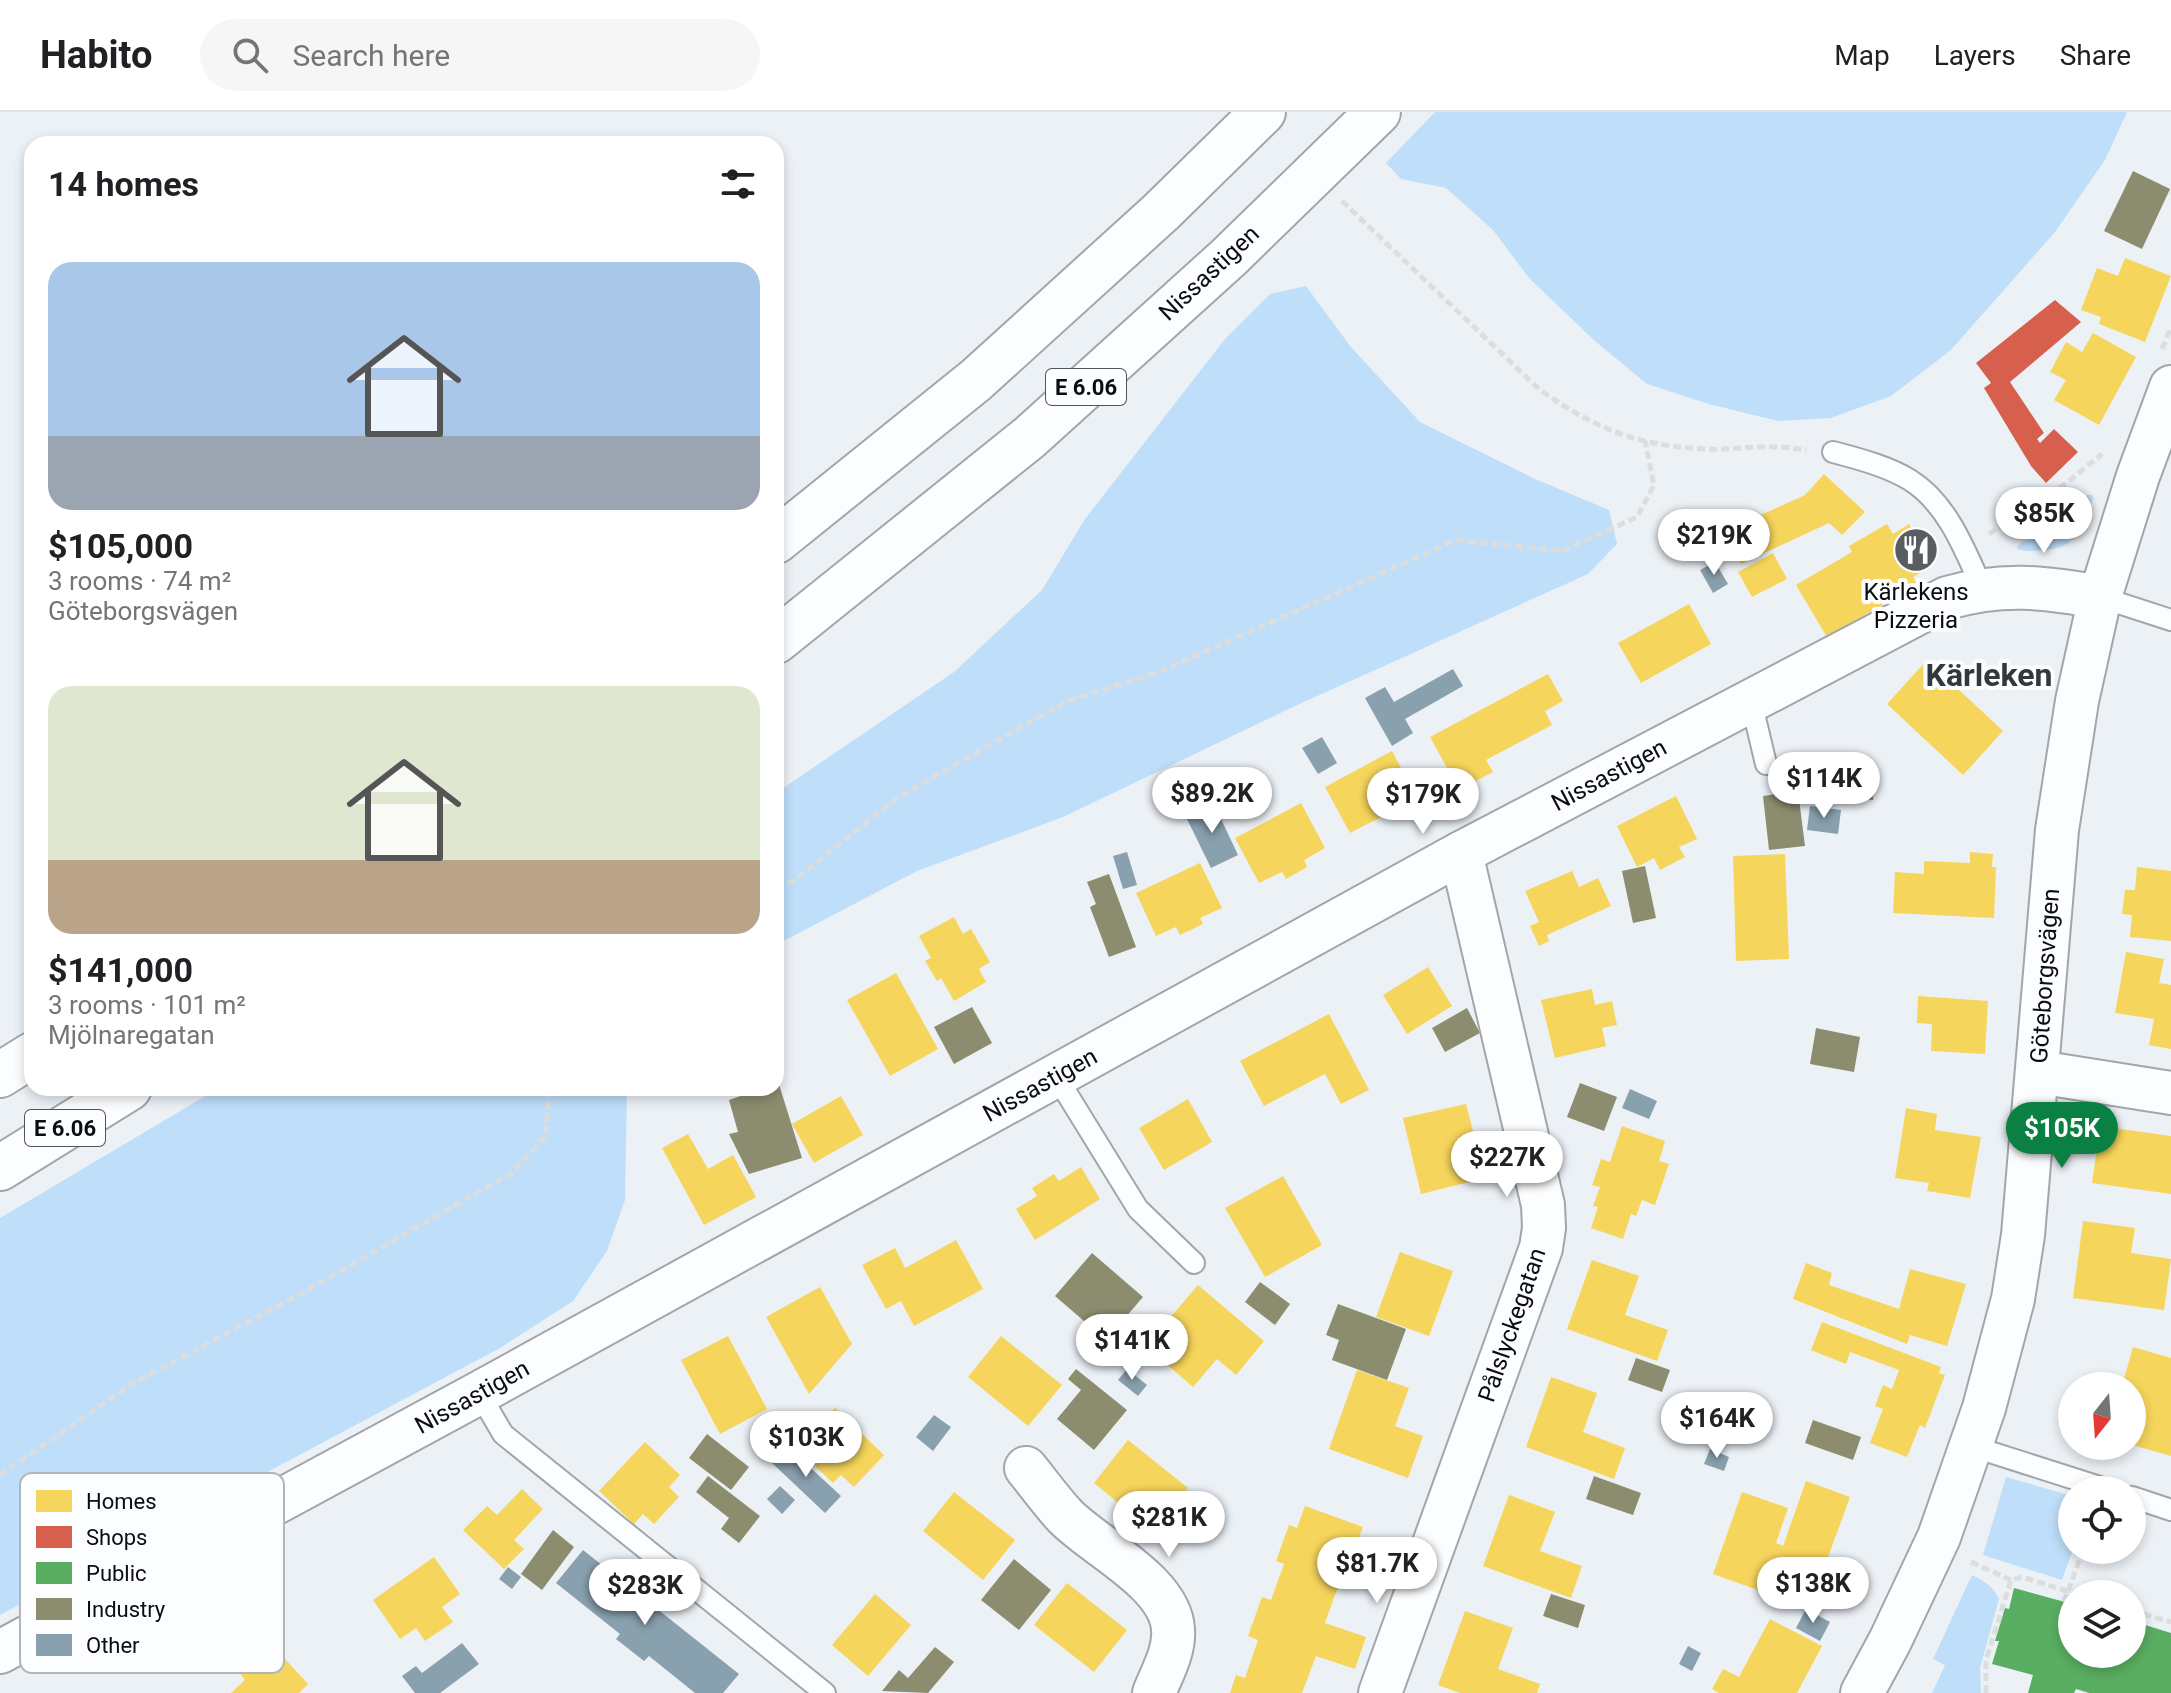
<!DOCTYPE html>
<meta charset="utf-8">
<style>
body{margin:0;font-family:Roboto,sans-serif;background:#f6f6f6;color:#202124;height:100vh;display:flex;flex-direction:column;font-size:30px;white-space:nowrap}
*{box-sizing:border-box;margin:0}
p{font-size:26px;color:#757577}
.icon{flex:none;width:44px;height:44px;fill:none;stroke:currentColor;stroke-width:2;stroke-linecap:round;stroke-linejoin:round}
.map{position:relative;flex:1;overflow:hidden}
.side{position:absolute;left:24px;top:24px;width:760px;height:960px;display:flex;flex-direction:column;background:#fff;border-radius:24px;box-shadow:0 4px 12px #0003}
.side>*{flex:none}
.needle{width:52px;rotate:197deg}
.tools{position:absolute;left:2058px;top:1260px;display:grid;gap:16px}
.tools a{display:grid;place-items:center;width:88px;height:88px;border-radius:50%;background:#fff;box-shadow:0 4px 12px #0003;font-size:40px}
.price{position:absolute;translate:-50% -68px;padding:0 18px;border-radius:28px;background:#fff;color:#222;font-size:26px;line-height:52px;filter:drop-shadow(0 2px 4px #0008)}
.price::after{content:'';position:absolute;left:50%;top:48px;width:24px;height:18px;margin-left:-12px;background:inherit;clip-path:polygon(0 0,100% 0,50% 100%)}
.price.selected{background:#0b8043;color:#fff}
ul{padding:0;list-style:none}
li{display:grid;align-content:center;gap:16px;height:424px;padding:0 24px}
li span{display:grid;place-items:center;height:248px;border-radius:24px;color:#555}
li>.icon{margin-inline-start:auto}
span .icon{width:144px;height:144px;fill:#fffc;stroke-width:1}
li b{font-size:34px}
h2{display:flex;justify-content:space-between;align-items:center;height:96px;padding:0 24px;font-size:34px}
header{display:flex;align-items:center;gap:48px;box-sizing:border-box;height:112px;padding:0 40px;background:#fff;border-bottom:2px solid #e0e0e0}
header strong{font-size:38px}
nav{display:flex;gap:44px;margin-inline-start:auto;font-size:28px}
.search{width:560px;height:72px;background:#f6f6f6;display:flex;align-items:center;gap:20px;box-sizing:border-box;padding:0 28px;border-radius:44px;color:#757577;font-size:30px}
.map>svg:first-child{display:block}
.green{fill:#bedefa}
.homes{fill:#f6d55c}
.shops{fill:#d6604d}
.public{fill:#5aae61}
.industry{fill:#8c8c6e}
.building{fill:#89a0ae}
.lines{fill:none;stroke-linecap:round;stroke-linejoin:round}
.service-casing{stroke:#a2a6aa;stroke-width:24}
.minor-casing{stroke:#a2a6aa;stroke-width:46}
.trunk-casing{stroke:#a2a6aa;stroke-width:48}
.path{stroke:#dcddde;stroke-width:5;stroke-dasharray:8 4;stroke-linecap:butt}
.service{stroke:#fcfdfe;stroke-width:20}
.minor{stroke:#fcfdfe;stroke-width:42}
.trunk{stroke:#fcfdfe;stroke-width:44}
.labels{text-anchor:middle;stroke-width:8;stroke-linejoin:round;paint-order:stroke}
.shield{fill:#fcfdff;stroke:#535457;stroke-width:2}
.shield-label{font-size:22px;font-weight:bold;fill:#0a0c0f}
.street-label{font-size:24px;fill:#0a0c0f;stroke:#fcfdff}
.poi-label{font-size:24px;fill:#0a0c0f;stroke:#fcfdff}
.district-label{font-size:32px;font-weight:bold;fill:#31383e;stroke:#fcfdff}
.key{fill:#fcfdff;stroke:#b3b5b7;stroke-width:2}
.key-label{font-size:22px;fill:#0a0c0f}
</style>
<header>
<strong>Habito</strong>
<div class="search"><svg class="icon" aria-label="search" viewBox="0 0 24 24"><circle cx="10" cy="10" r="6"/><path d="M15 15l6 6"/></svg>Search here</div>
<nav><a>Map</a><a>Layers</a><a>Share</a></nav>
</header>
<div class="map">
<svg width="2171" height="1581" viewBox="0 0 2171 1581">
<rect width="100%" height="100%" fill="#ecf1f6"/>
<g class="green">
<path d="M1435,0h692l-22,48 -50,72 -104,118 -60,46 -60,22 -53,3 -69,-17 -62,-20 -51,-42 -67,-64 -36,-48 -47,-42 -45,-9 -15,-16z"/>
<path d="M1306,174l44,60 70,76 113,56 76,32 8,34 -29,30 -293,132 -232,111 -146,54 -141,74v-152l178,-121 88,-82 43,-71 140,-180 45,-45z"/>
<path d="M2087,383h5l1,4c-12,29 -14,49 -50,51 -9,1 -17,2 -26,-1v-3z"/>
<path d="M219,976h408l-2,112 -18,51 -34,50 -73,47 -500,267v-397z"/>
<path d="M2006,1365l66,19 1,54 -11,30 -79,-25z"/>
<path d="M1972,1463c11,5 22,12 27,24l-19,69 1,25h-49l13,-28 -12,-6z"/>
</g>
<g class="homes">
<path d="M2125,146l46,18 -26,66 -46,-18 2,-7 -20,-7 16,-42 21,8z"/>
<path d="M2093,221l43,24 -37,68 -45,-25 12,-20 -16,-8 16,-30 16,10z"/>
<path d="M1824,362l41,38 -23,23 -13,-12 -88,41 -18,-32 82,-37z"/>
<path d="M1887,412l6,10 16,-10 24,41 -20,12 4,8 -90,52 -31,-52 56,-33 -3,-6z"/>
<path d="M1773,441l14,26 -35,18 -14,-25z"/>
<path d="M1689,492l22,40 -70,39 -23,-40z"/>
<path d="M1927,548l76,71 -40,44 -76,-71z"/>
<path d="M1548,562l15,27 -18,10 7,14 -66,35 7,12 -21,11 -6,-11 -13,7 -23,-42z"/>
<path d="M1392,639l25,47 -67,35 -25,-46z"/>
<path d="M1676,684l21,43 -18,8 6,10 -25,13 -6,-12 -17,9 -20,-41z"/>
<path d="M1301,691l24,45 -21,12 3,7 -21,12 -4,-7 -23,11 -24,-45z"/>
<path d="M1970,740l23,2 -1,13h4l-2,51 -101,-5 2,-41 29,2v-13l46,2z"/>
<path d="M1785,742l4,105 -53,2 -3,-105z"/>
<path d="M1200,751l22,45 -22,10 3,6 -23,11 -4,-8 -20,9 -20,-43z"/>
<path d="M2137,755l34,4v70l-41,-4 2,-22 -10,-1 3,-24h10z"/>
<path d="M1572,759l7,16 19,-9 13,28 -64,29 2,6 -10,5 -9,-20 9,-4 -14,-31z"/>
<path d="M954,805l9,17 8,-5 19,33 -11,7 7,13 -32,19 -13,-23 -4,3 -12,-20 6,-3 -12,-22z"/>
<path d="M2126,840l38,7 -5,24 12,2v64l-22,-4 5,-26 -39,-6z"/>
<path d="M1428,855l24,39 -45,28 -24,-39z"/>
<path d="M896,861l42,76 -48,27 -43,-76z"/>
<path d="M1592,877l3,16 17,-4 5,24 -15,3 4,18 -51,12 -14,-58z"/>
<path d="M1918,884l70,5 -3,53 -54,-3 1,-27 -15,-1z"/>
<path d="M1329,902l40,76 -28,14 -16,-30 -61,32 -24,-45z"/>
<path d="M841,984l22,39 -49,28 -22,-39z"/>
<path d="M1188,987l24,43 -48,28 -25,-42z"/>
<path d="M1466,992l19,74 -64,16 -18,-76z"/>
<path d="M1906,996l31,6 -2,16 46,7 -11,61 -43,-7 2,-8 -34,-5z"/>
<path d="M1622,1014l43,15 -6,20 10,3 -14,41 -13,-5 -6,16 -5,-2 -8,25 -32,-11 7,-21 -5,-1 7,-19 -8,-2 9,-26 9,3z"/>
<path d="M2100,1014l71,10v58l-79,-11z"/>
<path d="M688,1022l20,35 25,-14 23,42 -52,28 -42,-77z"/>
<path d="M1081,1055l19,32 -65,41 -19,-31 21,-13 -5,-8 22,-14 5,7z"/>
<path d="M1283,1064l39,69 -57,32 -40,-69z"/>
<path d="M2083,1109l52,7 -4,25 40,6 -7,51 -91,-12z"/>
<path d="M956,1128l27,49 -69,37 -13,-25 -15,8 -24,-44 33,-17 10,20z"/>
<path d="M1400,1140l53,19 -24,65 -53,-19z"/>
<path d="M1592,1148l47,16 -14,39 43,15 -11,31 -90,-32z"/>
<path d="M1806,1151l26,10 -3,12 70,24 11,-40 56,15 -19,62 -37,-11 -3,9 -114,-45z"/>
<path d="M1198,1173l66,56 -28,34 -19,-16 -24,28 -47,-41z"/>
<path d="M820,1175l32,57 -43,50 -43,-77z"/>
<path d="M1822,1210l119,45 -2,6 6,2 -20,53 -5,-3 -13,32 -37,-14 13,-34 -8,-3 8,-21 9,4 7,-19 -49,-18 -4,12 -35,-14z"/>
<path d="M728,1224l39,73 -47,25 -39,-74z"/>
<path d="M1001,1224l61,49 -34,41 -60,-49z"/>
<path d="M2133,1235l38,11v98l-39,-11v-59h-10z"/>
<path d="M1357,1258l52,18 -14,38 28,10 -15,42 -79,-29z"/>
<path d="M1551,1265l46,16 -14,39 42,16 -11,31 -88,-32z"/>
<path d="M835,1296l49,47 -30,32 -13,-12 -8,8 -20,-19 9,-10 -16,-16z"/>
<path d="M1128,1328l60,48 -35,43 -59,-48z"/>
<path d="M645,1330l35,33 -11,12 10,10 -25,27 -11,-10 -9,10 -35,-33z"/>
<path d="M1806,1369l44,16 -37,101 -43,-16 -4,11 -53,-19 29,-82 46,16 -12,35 7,3z"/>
<path d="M522,1377l21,20 -29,31 10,9 -20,20 -41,-39 24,-24 10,9z"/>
<path d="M954,1380l61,48 -32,40 -60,-49z"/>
<path d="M1509,1383l46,17 -15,39 42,15 -11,32 -88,-32z"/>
<path d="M1305,1394l58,21 -8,21 38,13 -11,31 -41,-14 -16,45 41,14 -11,32 -39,-13 -14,37h-72l6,-18 9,3 13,-38 -10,-4 14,-39 9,3 13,-36 -8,-3 13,-36 8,3z"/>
<path d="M434,1445l26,37 -18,13 11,15 -28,19 -9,-13 -16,11 -27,-39z"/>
<path d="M1067,1471l60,47 -33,42 -60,-47z"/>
<path d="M875,1482l36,31 -43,51 -36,-31z"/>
<path d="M1465,1499l48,17 -15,41 42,15 -3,9h-77l-22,-8z"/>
<path d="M1770,1507l52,27 -25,47h-78l-7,-4 11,-20 16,8z"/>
<path d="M277,1538l31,34 -9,9h-68l14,-13 -6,-8 15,-14 7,7z"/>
</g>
<path class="shops" d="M2055,188l26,22 -71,60 34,51 -7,6 3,4 14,-14 24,23 -32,31 -15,-17 -47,-78 7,-5 -15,-20z"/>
<path class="public" d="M2014,1476l58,16v50h60v-33l39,12v60h-82l-13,-4 -2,4h-46l5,-18 -41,-11 7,-23h-4l10,-33 4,1z"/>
<g class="industry">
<path d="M2133,59l37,18 -28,60 -38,-18z"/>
<path d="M1833,666l41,4 -1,18 -41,-4z"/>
<path d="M1798,679l7,55 -36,4 -6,-54z"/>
<path d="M1645,754l11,52 -23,5 -11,-52z"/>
<path d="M1109,762l27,73 -27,10 -19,-50 6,-3 -9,-22z"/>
<path d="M972,895l20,36 -38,21 -20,-37z"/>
<path d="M1467,896l13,25 -35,19 -13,-24z"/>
<path d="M1816,916l44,9 -6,35 -44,-8z"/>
<path d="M777,966l25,80 -53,16 -20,-40 9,-2 -9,-32 35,-12h12z"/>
<path d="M1580,971l37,14 -13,34 -37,-14z"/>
<path d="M1092,1141l51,44 -37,43 -51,-44z"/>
<path d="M1260,1170l30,22 -15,21 -30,-23z"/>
<path d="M1338,1192l68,25 -19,51 -55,-20 7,-20 -13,-5z"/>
<path d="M1636,1246l34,12 -8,22 -34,-12z"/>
<path d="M1076,1257l51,41 -33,40 -37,-31 24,-29 -13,-11z"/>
<path d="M1813,1308l48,17 -8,23 -48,-17z"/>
<path d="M707,1322l42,33 -18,23 -42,-32z"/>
<path d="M708,1364l52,40 -21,27 -18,-14 8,-11 -33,-26z"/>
<path d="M1594,1364l47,17 -8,22 -47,-16z"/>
<path d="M553,1418l21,17 -32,43 -21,-16z"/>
<path d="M1014,1447l37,31 -32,40 -38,-30z"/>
<path d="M1551,1482l34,11 -7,23 -35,-12z"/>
<path d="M935,1535l19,15 -26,31 -46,-2 17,-21 9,8z"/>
</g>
<g class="building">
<path d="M1715,450l13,22 -15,9 -13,-23z"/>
<path d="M1453,557l10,17 -58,33 8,14 -21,13 -27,-48 20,-11 9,15z"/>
<path d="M1322,625l15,26 -19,11 -16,-26z"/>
<path d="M1229,666l15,27 -21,12 -14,-28z"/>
<path d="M1213,690l25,53 -27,13 -26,-53z"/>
<path d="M1810,694l31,4 -3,24 -31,-4z"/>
<path d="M1127,740l10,33 -14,4 -10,-33z"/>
<path d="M1630,977l27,12 -8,18 -27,-11z"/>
<path d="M1127,1257l20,16 -9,11 -20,-16z"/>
<path d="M934,1303l17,12 -18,24 -17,-14z"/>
<path d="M787,1334l54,50 -16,17 -54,-51z"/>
<path d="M1710,1337l19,8 -5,14 -20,-7z"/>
<path d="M780,1374l15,14 -13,14 -15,-15z"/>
<path d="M583,1438l156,124 -16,19h-28l-46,-37 -5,5 -28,-22 4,-5 -64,-51z"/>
<path d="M508,1455l13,10 -9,12 -13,-10z"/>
<path d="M1806,1497l24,13 -10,19 -24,-13z"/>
<path d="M462,1531l17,21 -39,29h-25l-13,-17 14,-10 6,7z"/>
<path d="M1688,1534l13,7 -9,18 -13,-7z"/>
</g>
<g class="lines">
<g class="service-casing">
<g id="service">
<path d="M1833,340c26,7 54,14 77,28 37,23 55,70 72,108"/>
<path d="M2100,485l71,23"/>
<path d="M1751,589l15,63"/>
<path d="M1056,964l82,133 56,54"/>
<path d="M479,1281l24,41 322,259"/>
<path d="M1971,1334l138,44"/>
<path d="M2132,1385l39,13"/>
</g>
</g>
<g class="minor-casing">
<g id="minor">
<path d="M2038,960l133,21"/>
<path d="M1026,1356c13,16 25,33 39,48 30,31 105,66 108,113 2,22 -11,44 -19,64"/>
<path d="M0,1540l479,-259 982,-540 486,-255c56,-16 96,-11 153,-1"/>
<path d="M1380,1581l161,-445 3,-20 -1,-23 -82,-352"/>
<path d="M1862,1581l28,-52 49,-104 45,-129 29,-109 10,-64 34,-405 20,-129 23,-104 38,-121 33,-89"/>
</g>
</g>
<g class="trunk-casing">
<g id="trunk">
<path d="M776,429l200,-161 185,-168 102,-100"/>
<path d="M776,529l254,-204 198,-179 150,-146"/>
<path d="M0,963l32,-20"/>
<path d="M0,1056l129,-80"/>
</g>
</g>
<g class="path">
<path d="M1342,89l198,189c56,39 97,56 167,59 18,1 37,-2 56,-2 14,-1 29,1 43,3"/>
<path d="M2162,237l9,-22"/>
<path d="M1989,422l75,-49 38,-31"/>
<path d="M776,775l16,-5 105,-84 170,-97 92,-29 297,-132 106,11 75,-34 17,-32 -9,-44"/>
<path d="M0,1363l132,-91 170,-91 210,-120 33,-36 5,-49"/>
<path d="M1971,1450l40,18"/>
<path d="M2064,1490l19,-52"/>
<path d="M2132,1499l39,11"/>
<path d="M1986,1581v-33l25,-80 11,-3 55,17"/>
</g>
<use href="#service" class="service"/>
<use href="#minor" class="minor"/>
<use href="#trunk" class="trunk"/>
</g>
<defs>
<g id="restaurant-disc" transform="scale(2.3)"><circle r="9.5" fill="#595c60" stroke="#fcfdff"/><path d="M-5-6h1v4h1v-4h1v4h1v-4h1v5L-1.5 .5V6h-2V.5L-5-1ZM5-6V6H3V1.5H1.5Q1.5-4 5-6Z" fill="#fff"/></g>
</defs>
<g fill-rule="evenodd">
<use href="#restaurant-disc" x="1916" y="438"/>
</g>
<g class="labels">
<g class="shield">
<rect x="1046" y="257" width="80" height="36" rx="6"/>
<rect x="25" y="998" width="80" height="36" rx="6"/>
</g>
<g class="shield-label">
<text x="1086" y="283">E 6.06</text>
<text x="65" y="1024">E 6.06</text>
</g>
<g class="street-label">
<text transform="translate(1209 161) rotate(-43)" y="8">Nissastigen</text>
<text transform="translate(1609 663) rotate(-28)" y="8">Nissastigen</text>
<text transform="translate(2045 864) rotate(-86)" y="8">Göteborgsvägen</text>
<text transform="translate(1040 973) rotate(-29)" y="8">Nissastigen</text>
<text transform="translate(1512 1213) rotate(-71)" y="8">Pålslyckegatan</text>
<text transform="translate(472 1285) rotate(-29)" y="8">Nissastigen</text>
</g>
<g class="poi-label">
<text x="1916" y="488">Kärlekens<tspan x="1916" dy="28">Pizzeria</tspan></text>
</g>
<g class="district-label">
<text x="1989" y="574">Kärleken</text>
</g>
</g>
<rect x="20" y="1361" width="264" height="200" rx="12" class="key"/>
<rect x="36" y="1378" width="36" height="22" fill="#f6d55c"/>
<rect x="36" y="1414" width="36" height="22" fill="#d6604d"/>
<rect x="36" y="1450" width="36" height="22" fill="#5aae61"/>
<rect x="36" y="1486" width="36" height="22" fill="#8c8c6e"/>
<rect x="36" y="1522" width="36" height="22" fill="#89a0ae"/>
<g class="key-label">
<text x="86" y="1397">Homes</text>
<text x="86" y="1433">Shops</text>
<text x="86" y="1469">Public</text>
<text x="86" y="1505">Industry</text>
<text x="86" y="1541">Other</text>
</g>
</svg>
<div class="tools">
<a><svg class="needle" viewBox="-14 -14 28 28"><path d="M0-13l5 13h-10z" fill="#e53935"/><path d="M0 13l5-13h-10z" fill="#757577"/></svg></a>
<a><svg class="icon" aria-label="locate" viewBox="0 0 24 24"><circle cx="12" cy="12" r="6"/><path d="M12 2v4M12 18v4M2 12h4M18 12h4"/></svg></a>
<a><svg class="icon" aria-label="layers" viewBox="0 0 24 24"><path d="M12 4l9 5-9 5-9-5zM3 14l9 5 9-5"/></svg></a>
</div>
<b class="price" style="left:2044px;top:443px">$85K</b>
<b class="price" style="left:1714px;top:465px">$219K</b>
<b class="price" style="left:1824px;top:708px">$114K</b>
<b class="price" style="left:1212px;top:723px">$89.2K</b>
<b class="price" style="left:1423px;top:724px">$179K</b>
<b class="price selected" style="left:2062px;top:1058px">$105K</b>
<b class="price" style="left:1507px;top:1087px">$227K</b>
<b class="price" style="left:1132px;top:1270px">$141K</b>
<b class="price" style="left:1717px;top:1348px">$164K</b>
<b class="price" style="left:806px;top:1367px">$103K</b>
<b class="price" style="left:1169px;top:1447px">$281K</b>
<b class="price" style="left:1377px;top:1493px">$81.7K</b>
<b class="price" style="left:1813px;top:1513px">$138K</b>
<b class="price" style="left:645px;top:1515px">$283K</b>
<section class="side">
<h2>14 homes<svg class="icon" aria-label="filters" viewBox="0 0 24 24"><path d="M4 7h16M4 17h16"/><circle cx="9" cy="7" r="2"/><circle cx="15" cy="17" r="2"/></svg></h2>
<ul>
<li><span style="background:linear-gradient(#a9c7e8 70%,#9aa5b1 0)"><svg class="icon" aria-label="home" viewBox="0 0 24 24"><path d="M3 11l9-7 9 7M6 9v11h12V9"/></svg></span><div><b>$105,000</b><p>3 rooms · 74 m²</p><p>Göteborgsvägen</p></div></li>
<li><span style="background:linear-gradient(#dfe7d0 70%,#b9a48a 0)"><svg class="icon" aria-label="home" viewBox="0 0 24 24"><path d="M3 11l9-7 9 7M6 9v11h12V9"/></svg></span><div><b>$141,000</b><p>3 rooms · 101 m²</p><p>Mjölnaregatan</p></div></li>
</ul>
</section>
</div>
